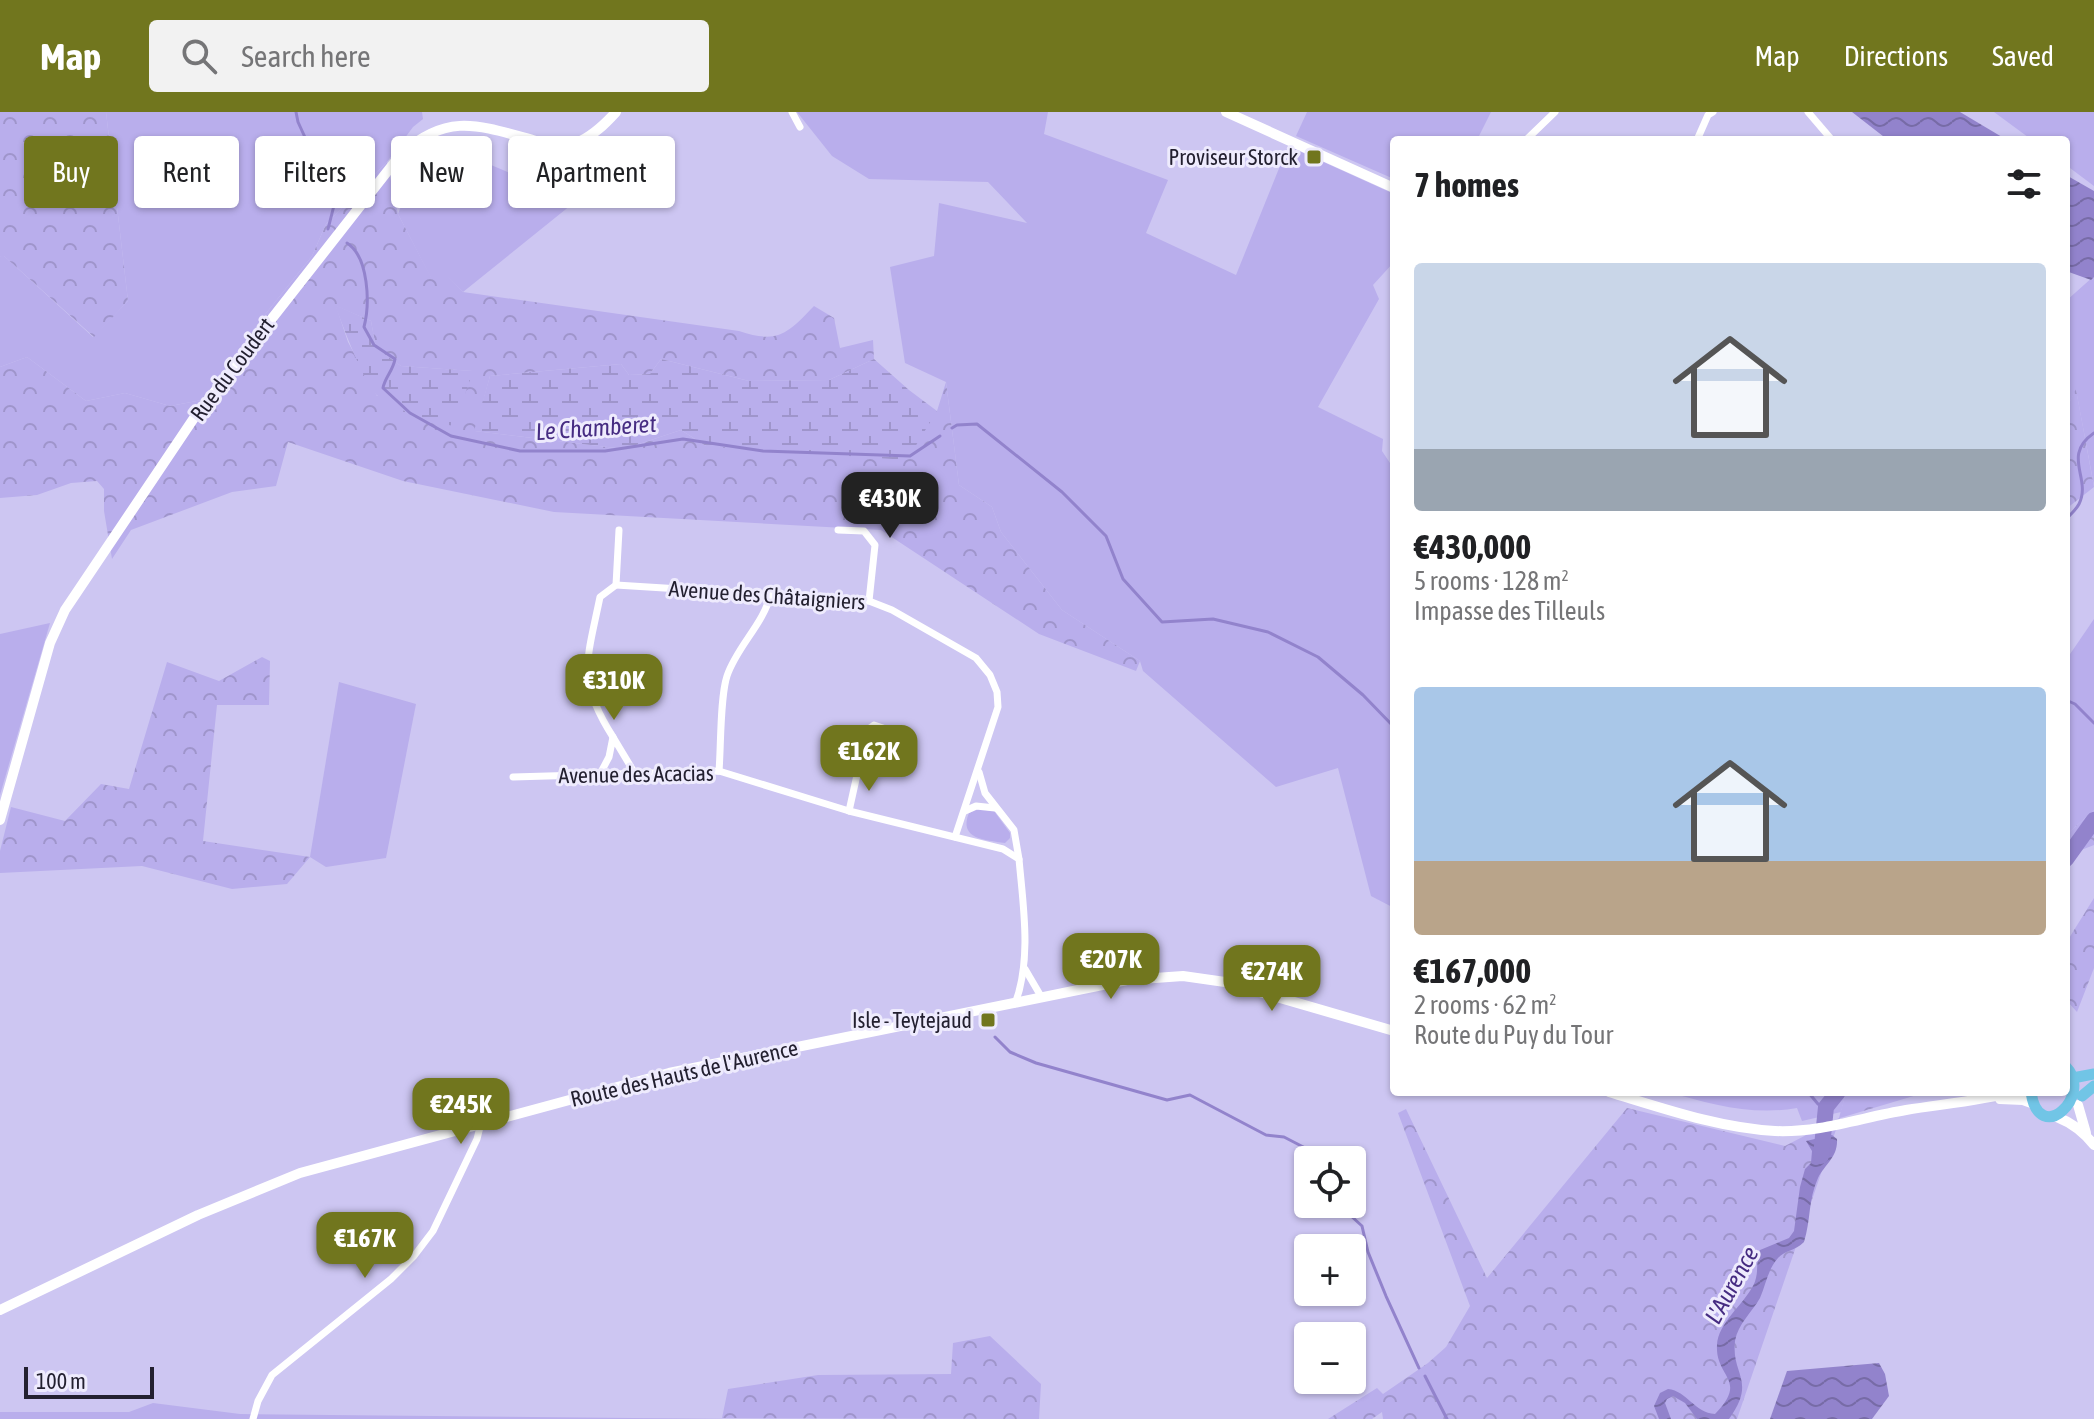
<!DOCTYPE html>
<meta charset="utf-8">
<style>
body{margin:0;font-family:"Asap Condensed",sans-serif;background:#f2f2f2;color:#202124;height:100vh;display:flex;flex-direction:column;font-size:30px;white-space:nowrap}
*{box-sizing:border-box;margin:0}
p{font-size:26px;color:#757577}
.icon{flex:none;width:44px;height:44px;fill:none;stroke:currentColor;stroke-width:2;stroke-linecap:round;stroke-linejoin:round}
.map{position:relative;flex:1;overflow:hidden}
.drawer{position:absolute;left:1390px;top:24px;width:680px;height:960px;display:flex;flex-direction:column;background:#fff;border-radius:8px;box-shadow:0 2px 6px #0004}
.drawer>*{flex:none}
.hud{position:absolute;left:24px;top:24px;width:760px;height:72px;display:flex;gap:16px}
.tools{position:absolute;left:1294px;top:1034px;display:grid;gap:16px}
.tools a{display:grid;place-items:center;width:72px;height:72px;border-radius:8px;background:#fff;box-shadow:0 2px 6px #0004;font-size:40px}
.scale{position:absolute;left:24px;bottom:20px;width:130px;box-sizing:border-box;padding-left:8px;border:4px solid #232030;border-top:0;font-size:22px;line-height:28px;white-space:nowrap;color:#232030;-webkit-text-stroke:6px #eeebfd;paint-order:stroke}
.price{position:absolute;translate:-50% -68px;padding:0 18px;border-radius:16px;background:#71761e;color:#fff;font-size:26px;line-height:52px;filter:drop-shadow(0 2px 4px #0008)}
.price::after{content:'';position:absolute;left:50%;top:48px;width:24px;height:18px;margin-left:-12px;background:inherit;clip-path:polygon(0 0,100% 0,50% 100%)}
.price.active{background:#222;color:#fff}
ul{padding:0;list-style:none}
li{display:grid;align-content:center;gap:16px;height:424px;padding:0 24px}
li span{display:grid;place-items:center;height:248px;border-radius:8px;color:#555}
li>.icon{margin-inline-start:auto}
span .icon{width:144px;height:144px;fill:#fffc;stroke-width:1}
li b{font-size:34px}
h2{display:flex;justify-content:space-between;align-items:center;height:96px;padding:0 24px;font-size:34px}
.chip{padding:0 28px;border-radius:8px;background:#fff;box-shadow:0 2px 6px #0004;font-size:28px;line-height:72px}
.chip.active{background:#71761e;color:#fff}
header{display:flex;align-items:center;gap:48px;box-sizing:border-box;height:112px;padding:0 40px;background:#71761e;color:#fff}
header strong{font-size:38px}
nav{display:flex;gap:44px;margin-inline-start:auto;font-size:28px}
.search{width:560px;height:72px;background:#f2f2f2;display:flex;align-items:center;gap:20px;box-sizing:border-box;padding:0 28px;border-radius:8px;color:#757577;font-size:30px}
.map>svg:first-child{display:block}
.green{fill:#b9aeec}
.forest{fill:url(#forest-crowns);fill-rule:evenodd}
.wetland{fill:url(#wetland-marsh)}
.water{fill:url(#water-waves)}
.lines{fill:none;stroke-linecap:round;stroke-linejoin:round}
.stream{stroke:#9283cc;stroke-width:3}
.river{stroke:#9283cc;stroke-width:16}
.street{stroke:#fff;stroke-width:7}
.secondary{stroke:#fff;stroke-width:10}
.primary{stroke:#71c5e6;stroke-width:11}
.poi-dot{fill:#71761e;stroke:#eeebfd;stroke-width:3}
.labels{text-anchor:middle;stroke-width:6;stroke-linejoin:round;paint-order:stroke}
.poi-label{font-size:22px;fill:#232030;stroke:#eeebfd;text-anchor:end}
.street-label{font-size:22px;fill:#232030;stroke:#eeebfd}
.water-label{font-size:24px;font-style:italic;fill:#462c82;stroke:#eeebfd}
</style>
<header>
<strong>Map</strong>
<div class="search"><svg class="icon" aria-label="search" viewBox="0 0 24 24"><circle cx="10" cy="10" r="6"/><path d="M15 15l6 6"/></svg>Search here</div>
<nav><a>Map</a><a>Directions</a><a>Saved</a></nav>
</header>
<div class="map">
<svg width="2094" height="1307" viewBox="0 0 2094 1307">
<defs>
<pattern id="forest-crowns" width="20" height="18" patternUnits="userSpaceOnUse" patternTransform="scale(2)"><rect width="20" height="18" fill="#b9aeec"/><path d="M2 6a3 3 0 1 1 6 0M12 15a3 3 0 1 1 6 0" fill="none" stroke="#9f95cb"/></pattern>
<pattern id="wetland-marsh" width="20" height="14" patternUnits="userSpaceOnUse" patternTransform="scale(2)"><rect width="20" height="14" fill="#b9aeec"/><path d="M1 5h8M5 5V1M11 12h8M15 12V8" fill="none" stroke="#9f95cb"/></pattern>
<pattern id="water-waves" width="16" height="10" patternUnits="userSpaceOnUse" patternTransform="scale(2)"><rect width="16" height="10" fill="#9283cc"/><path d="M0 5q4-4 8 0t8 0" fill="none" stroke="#776ba6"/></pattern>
</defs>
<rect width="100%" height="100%" fill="#cdc6f2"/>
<g class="green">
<path d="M106,0h316l1,7 -10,8 -26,35 -61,62 -14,32 -49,61 -61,83 -32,6 -45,-13 -39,8 -59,-44 -27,10v-110l3,-2 90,82 35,-36z"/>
<path d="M797,0h251l-4,22 124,46 -22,53 90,42 52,-129 106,48v68l-21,23 6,14 -61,108 65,32 -1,12 12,18v439l-23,-12 -33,-128 -62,19 -133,-116 -3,-10 -78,-51 -61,-78 -9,-25 -33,-22 -13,-103 -41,-19 -15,-96 44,-11 5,-53 88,20 -39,-41 -119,-3 -37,-23z"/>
<path d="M1307,0h184l-14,28h-83v39l-98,-43z"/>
<path d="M1994,0h100v74l-28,-21v-25h-34z"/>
<path d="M427,26l149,63 -113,91 -21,-21 -10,9 -34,-66z"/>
<path d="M2094,164v210l-18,-96 -10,19v-108z"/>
<path d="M2094,507v191l-28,25v-175z"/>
<path d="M50,511l-50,172v-161z"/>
<path d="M339,570l77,22 -30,154 -60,9 -16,-10z"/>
<path d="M979,697l15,2 16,22v5l-5,5c-20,-3 -47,-4 -36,-30z"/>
<path d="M1668,980h178l-5,20 -39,9 -5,-13c-45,8 -87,-4 -129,-16z"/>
<path d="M153,1291l87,11 491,5h-731v-7h129z"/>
</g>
<g class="forest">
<path d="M0,0h106l22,189 -34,36 -90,-81 -4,1z"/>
<path d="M387,50l11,52 34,65 10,-9 21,22 276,39c39,13 48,3 75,-25l20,12 6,30 33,-8 1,19 -45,21 -80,1 -88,-22 -11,15 -21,1 -8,-11 -131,12 -15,55 149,18 57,-19 25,16 231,-35 9,-29 13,103 33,22 9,25 61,78 78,51 -4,10 -97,-37 -158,-104 -327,-18 -151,-31 -115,-39 -12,44 -44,6 -101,38 -19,29 -8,-48v-22l-7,-8 -26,2 -34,12 -37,3v-131l27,-10 59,44 39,-8 45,13 32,-6 61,-83 49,-61 14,-32zM336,194l35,15 5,28 25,17 71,5 -95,25 -29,-54z"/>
<path d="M2076,277l18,98 -28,22v-100z"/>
<path d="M262,545l8,4 -1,44h-52l-14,136 107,16 -23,27 -55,5 -90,-23 -142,7v-22l11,-44 54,14 36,-37 28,5 38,-127 52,19z"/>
<path d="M2094,698v35l-28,11v-21z"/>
<path d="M2094,786v70l-17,44 -10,-11 -1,-58z"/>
<path d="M1846,980h81l-87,26 -103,301h-354l-1,-7 -10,7h-44l49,-31 6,6 45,-31 18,-16 24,-41 -72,-193 8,-4 81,169 140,-170 158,38 54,-28z"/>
<path d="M990,1224l51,48 -2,35 -317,-1 6,-29 90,-14 133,-1 2,-31z"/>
</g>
<g class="wetland">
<path d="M335,193l36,16 5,27 25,18 72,5 -19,55c-19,-3 -61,-17 -76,-30 -13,-10 -36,-72 -43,-91z"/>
<path d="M661,247l88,22 80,-1 45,-21 35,31 28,21 -30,49 -201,-14 -25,-16 -57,19 -150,-18 16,-55 131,-12 8,11 21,-1z"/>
</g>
<g class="water">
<path d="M1852,0h108l42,25 -1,3h-113z"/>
<path d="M2066,63l28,16v86l-3,3 -25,-9z"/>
<path d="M1832,1023l5,4c1,18 -12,25 -19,39 -10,22 -7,42 -14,64 -9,9 -19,8 -26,16 -10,11 -12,26 -18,40 -8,14 -22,26 -25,43 -4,34 22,39 -6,78h-32l-12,-16 -12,-7 -6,3 -2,4 6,16h-12l-5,-13 6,-13 8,-4c19,2 27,24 47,25 34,-35 0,-36 2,-69 1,-22 26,-40 36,-59 7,-13 2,-25 7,-36l29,-12 5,-7 6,-44 5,-18 6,-6 1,-12 -6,-10z"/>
<path d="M1879,1251l6,11 4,22 -17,23h-102l17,-48z"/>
</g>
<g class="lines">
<g class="stream">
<path d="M296,0l2,10 16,35 26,7 3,6 -15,59"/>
<path d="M347,131c22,14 23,61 17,84l10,18 21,14c-2,12 -10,18 -12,29l27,25 41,23 69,15h85l78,-12 80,12 147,5 30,-20"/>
<path d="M952,316l5,-3 20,-1 85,68 44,44 17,43 39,43 51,-3 55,13 50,25 45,38 31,32"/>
<path d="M2066,407c4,-4 10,-9 13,-15 13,-26 -18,-48 15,-71"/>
<path d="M2066,588l9,4 19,19"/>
<path d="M995,925l15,15 26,11 131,37 23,-5 76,40 18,2 29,15 5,8"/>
<path d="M1808,980l10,12 8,3"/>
<path d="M1338,1092l24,22 6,26 18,44 33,72"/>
<path d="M1425,1264l22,43"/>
</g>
<g class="river">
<path d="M2066,747l28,-39"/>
<path d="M1821,1044l5,-49 12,-15"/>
</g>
<g class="street">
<path d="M792,0l8,15"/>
<path d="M1808,0l24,28"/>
<path d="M1526,28l29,-28"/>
<path d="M1697,28l11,-25 5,-3"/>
<path d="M838,418l26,1 11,14 -6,56"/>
<path d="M616,473l253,16 23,9 84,48 14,17 7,17 1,15 -43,130"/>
<path d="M613,625c-37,-58 -26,-76 -13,-140l16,-12 3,-55"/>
<path d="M719,659c2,-24 1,-74 8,-95 10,-30 37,-52 44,-83"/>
<path d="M979,660l6,21 29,37 5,29"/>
<path d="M600,662l9,-17 4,-20 21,35"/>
<path d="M513,665l206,-6 130,40 154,38 16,10c4,46 13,100 -4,145"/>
<path d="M849,699l18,-81 7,-5 9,3 4,9 -2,19 -23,-1"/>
<path d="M965,699l11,-5 19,2"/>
<path d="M1025,857l17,29"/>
<path d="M253,1307l5,-18 14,-26 119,-96 23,-23 19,-25 44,-92 4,-16"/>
</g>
<g class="secondary">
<path d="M1226,0l168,76"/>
<path d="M0,708l50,-177 15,-33 129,-192 207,-264c47,-42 77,-29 135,-13 13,4 28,6 42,1 15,-6 27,-18 38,-30"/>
<path d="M1609,980c53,16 110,36 166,39 45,2 88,-14 131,-21 37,-6 73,-9 108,-18"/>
<path d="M2000,987l23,1 11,4"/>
<path d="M2078,993l8,28"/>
<path d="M2057,1005c15,6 27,15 37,28"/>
<path d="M0,1198l198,-95 102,-42 369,-100 458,-93 56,-4 42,6 169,49"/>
</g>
<g class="primary">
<path d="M2078,965l16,-3"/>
<path d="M2031,980c8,56 63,3 35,-25"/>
<path d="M2082,984l12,-10"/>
</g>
</g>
<g class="poi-dot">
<rect x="1306" y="37" width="16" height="16" rx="4"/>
<rect x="980" y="900" width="16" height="16" rx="4"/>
</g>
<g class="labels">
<g class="poi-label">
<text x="1298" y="53">Proviseur Storck</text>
<text x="972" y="916">Isle - Teytejaud</text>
</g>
<g class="street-label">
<text transform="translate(232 257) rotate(-53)" y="8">Rue du Coudert</text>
<text transform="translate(767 483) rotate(4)" y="8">Avenue des Châtaigniers</text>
<text transform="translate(636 662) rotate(-1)" y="8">Avenue des Acacias</text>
<text transform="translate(684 961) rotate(-13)" y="8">Route des Hauts de l'Aurence</text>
</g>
<g class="water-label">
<text transform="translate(596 316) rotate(-4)" y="8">Le Chamberet</text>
<text transform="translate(1732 1173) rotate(-61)" y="8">L'Aurence</text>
</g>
</g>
</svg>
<div class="tools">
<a><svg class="icon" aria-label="locate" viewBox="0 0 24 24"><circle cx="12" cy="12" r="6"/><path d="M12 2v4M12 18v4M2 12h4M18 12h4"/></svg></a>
<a>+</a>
<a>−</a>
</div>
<div class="scale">100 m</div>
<b class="price active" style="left:890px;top:428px">€430K</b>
<b class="price" style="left:614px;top:610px">€310K</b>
<b class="price" style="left:869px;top:681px">€162K</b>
<b class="price" style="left:1111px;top:889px">€207K</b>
<b class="price" style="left:1272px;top:901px">€274K</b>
<b class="price" style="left:461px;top:1034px">€245K</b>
<b class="price" style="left:365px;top:1168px">€167K</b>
<div class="hud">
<a class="chip active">Buy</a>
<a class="chip">Rent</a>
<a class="chip">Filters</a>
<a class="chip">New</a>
<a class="chip">Apartment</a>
</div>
<section class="drawer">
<h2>7 homes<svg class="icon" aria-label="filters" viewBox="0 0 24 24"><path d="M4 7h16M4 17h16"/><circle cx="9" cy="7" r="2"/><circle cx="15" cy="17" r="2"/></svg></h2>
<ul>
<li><span style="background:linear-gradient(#c9d6e8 75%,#9aa5b1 0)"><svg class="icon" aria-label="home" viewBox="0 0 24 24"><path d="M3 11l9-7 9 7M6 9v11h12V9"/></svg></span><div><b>€430,000</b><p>5 rooms · 128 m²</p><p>Impasse des Tilleuls</p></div></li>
<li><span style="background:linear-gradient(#a9c7e8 70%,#b9a48a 0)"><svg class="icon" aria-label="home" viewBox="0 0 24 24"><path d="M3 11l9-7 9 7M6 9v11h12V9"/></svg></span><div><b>€167,000</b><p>2 rooms · 62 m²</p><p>Route du Puy du Tour</p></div></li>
</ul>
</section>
</div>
